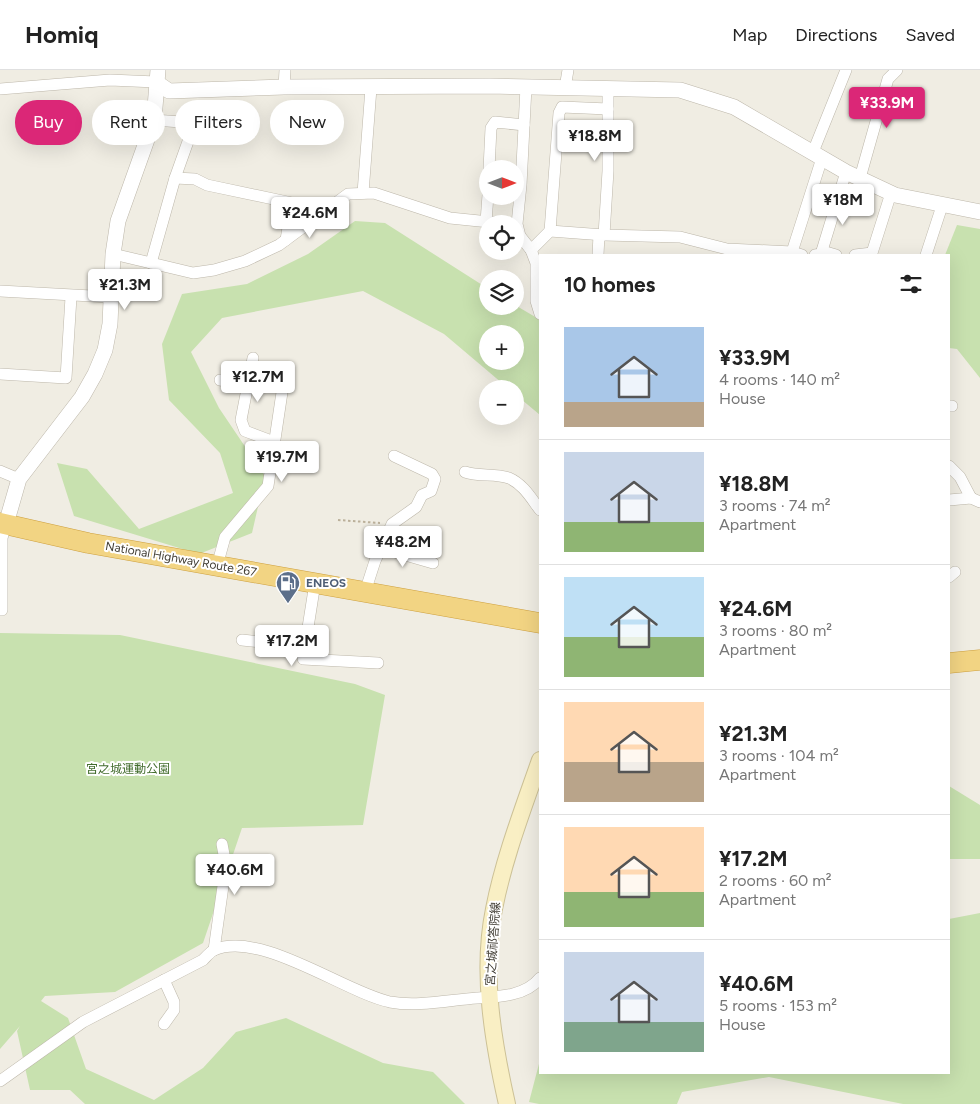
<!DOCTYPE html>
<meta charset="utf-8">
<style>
body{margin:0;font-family:Figtree,"Noto Sans JP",sans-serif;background:#f2f2f2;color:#222;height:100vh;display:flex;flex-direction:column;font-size:19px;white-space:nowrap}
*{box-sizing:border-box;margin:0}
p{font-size:16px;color:#767676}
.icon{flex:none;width:28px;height:28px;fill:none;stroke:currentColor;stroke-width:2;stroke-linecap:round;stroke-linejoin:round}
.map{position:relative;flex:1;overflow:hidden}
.side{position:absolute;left:539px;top:184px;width:411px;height:820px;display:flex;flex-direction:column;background:#fff;border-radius:0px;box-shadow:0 5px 20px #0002}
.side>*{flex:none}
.top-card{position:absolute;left:15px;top:30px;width:449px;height:45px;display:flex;gap:10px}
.needle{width:32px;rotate:90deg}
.fabs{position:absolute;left:479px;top:90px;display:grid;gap:10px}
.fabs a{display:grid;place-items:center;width:45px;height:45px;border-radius:50%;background:#fff;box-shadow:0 5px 20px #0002;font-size:25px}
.price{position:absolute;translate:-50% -42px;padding:0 11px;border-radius:5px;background:#fff;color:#222;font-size:16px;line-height:32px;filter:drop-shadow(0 1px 2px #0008)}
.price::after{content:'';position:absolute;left:50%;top:30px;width:15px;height:11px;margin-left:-8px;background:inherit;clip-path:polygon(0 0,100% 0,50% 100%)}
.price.current{background:#db2777;color:#fff}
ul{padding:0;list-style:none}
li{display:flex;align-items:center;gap:15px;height:125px;padding:0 25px}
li+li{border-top:1px solid #e0e0e0}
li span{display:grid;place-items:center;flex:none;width:140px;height:100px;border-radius:0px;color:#555}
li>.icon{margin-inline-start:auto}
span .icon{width:60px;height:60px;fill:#fffc;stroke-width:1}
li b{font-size:21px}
h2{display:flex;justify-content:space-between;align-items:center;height:60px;padding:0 25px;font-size:21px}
.pill{padding:0 18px;border-radius:22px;background:#fff;box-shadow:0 5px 20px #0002;font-size:18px;line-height:45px}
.pill.current{background:#db2777;color:#fff}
header{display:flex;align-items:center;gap:30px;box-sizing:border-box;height:70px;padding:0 25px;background:#fff;border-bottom:1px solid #e0e0e0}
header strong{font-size:24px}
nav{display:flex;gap:28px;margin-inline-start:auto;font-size:18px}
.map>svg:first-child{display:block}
.green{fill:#c8e1af;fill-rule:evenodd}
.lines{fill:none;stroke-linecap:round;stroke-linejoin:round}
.minor-casing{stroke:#bdb7aa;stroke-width:12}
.tertiary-casing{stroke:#bdb7aa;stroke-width:16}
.secondary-casing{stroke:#ccc196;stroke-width:18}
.trunk-casing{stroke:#cda040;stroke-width:21}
.path{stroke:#bbb09a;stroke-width:2;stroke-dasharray:2.5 2.5;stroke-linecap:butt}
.minor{stroke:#fff;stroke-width:11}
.tertiary{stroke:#fff;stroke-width:15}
.secondary{stroke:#f9efc4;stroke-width:16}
.trunk{stroke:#f2d483;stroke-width:20}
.labels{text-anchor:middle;stroke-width:4;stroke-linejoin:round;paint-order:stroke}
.street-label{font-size:12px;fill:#413d34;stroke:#fff}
.service-label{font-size:12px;font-weight:bold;fill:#4e5e75;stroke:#fff;text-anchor:start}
.park-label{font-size:12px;fill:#436d2e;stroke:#fff}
</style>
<header>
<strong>Homiq</strong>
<nav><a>Map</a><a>Directions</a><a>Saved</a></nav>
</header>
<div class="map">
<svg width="980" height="1034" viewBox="0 0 980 1034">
<rect width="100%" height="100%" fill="#f0ede3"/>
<g class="green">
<path d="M355,151l30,2 102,65 1,18 27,-1 22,13 3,3v94l-25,-21v-5h-6l-65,-55 -81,-43 -141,27 -31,34 28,56 46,68 -13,57 -53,21 -125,-38 -17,-53 30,6 52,60 94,-36 -13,-40 -51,-53 -7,-56 20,-50 65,-10 61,-30zM488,264h27v27h-27z"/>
<path d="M957,155l23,4v149l-23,-29 -8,-1v-93h-4z"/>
<path d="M0,563l120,2 235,49 30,11 -22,130 -121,3 -39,115 -88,49 -70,4 -4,5 27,17 18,51 68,31 49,-32 33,-36 50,-14 97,45 50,9 32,32h-380l-15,-14h-40l-13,-59 3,-5 -20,23z"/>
<path d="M949,716l31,19v54h-31z"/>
<path d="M980,843v191h-77l-134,-27 -87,15 -5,12h-138l-10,-2 11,-42v12h409v-153z"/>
</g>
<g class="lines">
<g class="minor-casing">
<g id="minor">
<path d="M284,17l1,-17"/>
<path d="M526,17l-5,98 -4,39 3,12 11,14 19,-19 54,4 76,2 47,12 65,3 10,3"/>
<path d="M565,18l3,-18"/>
<path d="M0,19l110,-9 46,2"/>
<path d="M813,82l33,-82"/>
<path d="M489,99l2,-41 4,-6 29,3"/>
<path d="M175,108l20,1 12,6 85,18 -6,37"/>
<path d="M860,108l28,-99 9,-9"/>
<path d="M363,123l8,-105"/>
<path d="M486,152l2,-27"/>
<path d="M550,161l9,-118 3,-6 46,2"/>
<path d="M604,165l4,-64v-82"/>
<path d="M531,180l5,13v38l4,13"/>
<path d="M822,181l14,4"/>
<path d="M792,182l30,-94"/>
<path d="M113,184l80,19 21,-3 31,-9 34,-16 69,-51 26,-1 76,25 59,6"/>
<path d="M598,185l1,-20"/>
<path d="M815,185l6,-1 25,-82"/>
<path d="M855,185l17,-2 19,-60"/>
<path d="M926,185l16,-49"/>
<path d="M151,193l24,-85 16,-45 -10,-11 -27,-2"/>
<path d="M0,221l110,6"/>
<path d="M253,288l-12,62 4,11 29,11"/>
<path d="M0,304l66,4 5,-81"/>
<path d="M220,310l28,5"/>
<path d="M949,336h3"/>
<path d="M949,396l11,11 11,21"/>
<path d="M0,401l19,8"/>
<path d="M465,402c14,5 30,1 44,6 14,6 22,20 31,32"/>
<path d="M949,430l22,-2 9,4"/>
<path d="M381,478l52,15"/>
<path d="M217,496l8,-29 43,-51 16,-107"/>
<path d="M949,507l6,-5"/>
<path d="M315,513l-12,76 75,4"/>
<path d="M365,522l10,-31 17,-37 24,-17 6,-12 9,-4 4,-12 -3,-5 -38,-18"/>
<path d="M0,540h2v-72l4,-14"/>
<path d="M242,570l63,7"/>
<path d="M214,880l12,-85 -4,-21"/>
<path d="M164,954l10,-14v-8l-10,-22"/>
<path d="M0,1011l83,-59 120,-62c3,-3 7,-8 11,-10 47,-20 130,42 176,52 28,5 59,-2 87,-4 22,-1 49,-2 63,-20"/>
</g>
</g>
<g class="tertiary-casing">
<g id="tertiary">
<path d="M156,12l13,9 115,-4 206,-1 190,4 54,17 112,65 49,23 85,17"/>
<path d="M6,454l13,-45 63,-82 13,-23 10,-24 5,-26 3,-70 5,-33 36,-101 4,-50"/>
</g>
</g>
<g class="secondary-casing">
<path id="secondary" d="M507,1034c-14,-62 -26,-132 -13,-195 10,-51 29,-100 46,-149"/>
</g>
<g class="trunk-casing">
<g id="trunk">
<path d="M0,453l88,20 452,80"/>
<path d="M949,593l31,-3"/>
</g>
</g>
<path class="path" d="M338,450l42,3"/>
<use href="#minor" class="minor"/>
<use href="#tertiary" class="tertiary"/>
<use href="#secondary" class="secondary"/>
<use href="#trunk" class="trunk"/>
</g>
<defs>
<g id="fuel-pin" transform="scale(1.25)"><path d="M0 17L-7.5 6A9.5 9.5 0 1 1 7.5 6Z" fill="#5c6f8a" stroke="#fff"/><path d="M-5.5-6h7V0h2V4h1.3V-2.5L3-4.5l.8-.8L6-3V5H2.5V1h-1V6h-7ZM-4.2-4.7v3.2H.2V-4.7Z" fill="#fff"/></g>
</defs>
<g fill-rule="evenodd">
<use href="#fuel-pin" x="288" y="513"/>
</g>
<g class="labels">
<g class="street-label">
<text transform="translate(181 489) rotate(10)" y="4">National Highway Route 267</text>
<text transform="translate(493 874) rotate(-86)" y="4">宮之城祁答院線</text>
</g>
<g class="service-label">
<text x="306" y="517">ENEOS</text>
</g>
<g class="park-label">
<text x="128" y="703">宮之城運動公園</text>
</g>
</g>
</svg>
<div class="fabs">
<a><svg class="needle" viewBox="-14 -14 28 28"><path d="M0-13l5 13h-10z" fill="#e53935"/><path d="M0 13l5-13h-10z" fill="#767676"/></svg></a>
<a><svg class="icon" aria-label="locate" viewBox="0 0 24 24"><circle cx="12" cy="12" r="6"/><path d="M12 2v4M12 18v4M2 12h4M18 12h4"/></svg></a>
<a><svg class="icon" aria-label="layers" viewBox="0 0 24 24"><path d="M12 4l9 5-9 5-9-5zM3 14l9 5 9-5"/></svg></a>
<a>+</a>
<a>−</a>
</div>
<b class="price current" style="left:887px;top:59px">¥33.9M</b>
<b class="price" style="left:595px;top:92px">¥18.8M</b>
<b class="price" style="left:843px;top:156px">¥18M</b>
<b class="price" style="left:310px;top:169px">¥24.6M</b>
<b class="price" style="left:125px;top:241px">¥21.3M</b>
<b class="price" style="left:258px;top:333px">¥12.7M</b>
<b class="price" style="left:282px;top:413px">¥19.7M</b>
<b class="price" style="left:403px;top:498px">¥48.2M</b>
<b class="price" style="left:292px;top:597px">¥17.2M</b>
<b class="price" style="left:235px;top:826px">¥40.6M</b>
<div class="top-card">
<a class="pill current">Buy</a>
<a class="pill">Rent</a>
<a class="pill">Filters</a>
<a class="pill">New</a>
</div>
<section class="side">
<h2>10 homes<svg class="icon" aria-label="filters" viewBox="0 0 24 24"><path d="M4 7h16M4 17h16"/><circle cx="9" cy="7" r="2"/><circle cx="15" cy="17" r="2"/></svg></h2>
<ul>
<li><span style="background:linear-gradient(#a9c7e8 75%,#b9a48a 0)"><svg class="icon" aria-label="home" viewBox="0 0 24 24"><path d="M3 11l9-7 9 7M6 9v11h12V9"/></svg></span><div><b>¥33.9M</b><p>4 rooms · 140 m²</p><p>House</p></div></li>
<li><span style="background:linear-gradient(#c9d6e8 70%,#8fb573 0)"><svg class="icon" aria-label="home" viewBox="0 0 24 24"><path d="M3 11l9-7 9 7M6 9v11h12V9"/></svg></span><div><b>¥18.8M</b><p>3 rooms · 74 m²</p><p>Apartment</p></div></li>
<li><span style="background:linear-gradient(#bfe0f5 60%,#8fb573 0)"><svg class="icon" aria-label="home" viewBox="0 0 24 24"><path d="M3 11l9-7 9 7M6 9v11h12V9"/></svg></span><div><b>¥24.6M</b><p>3 rooms · 80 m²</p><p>Apartment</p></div></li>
<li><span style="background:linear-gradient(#ffd9b3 60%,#b9a48a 0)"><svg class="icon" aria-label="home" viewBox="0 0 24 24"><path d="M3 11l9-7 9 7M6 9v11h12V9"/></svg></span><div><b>¥21.3M</b><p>3 rooms · 104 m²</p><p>Apartment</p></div></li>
<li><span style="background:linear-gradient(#ffd9b3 65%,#8fb573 0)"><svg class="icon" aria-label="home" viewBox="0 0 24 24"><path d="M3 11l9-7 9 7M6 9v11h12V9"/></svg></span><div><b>¥17.2M</b><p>2 rooms · 60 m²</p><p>Apartment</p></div></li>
<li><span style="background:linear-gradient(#c9d6e8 70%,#7fa58c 0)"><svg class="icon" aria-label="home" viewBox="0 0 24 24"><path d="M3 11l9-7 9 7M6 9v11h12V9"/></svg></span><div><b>¥40.6M</b><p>5 rooms · 153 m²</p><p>House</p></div></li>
</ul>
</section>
</div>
